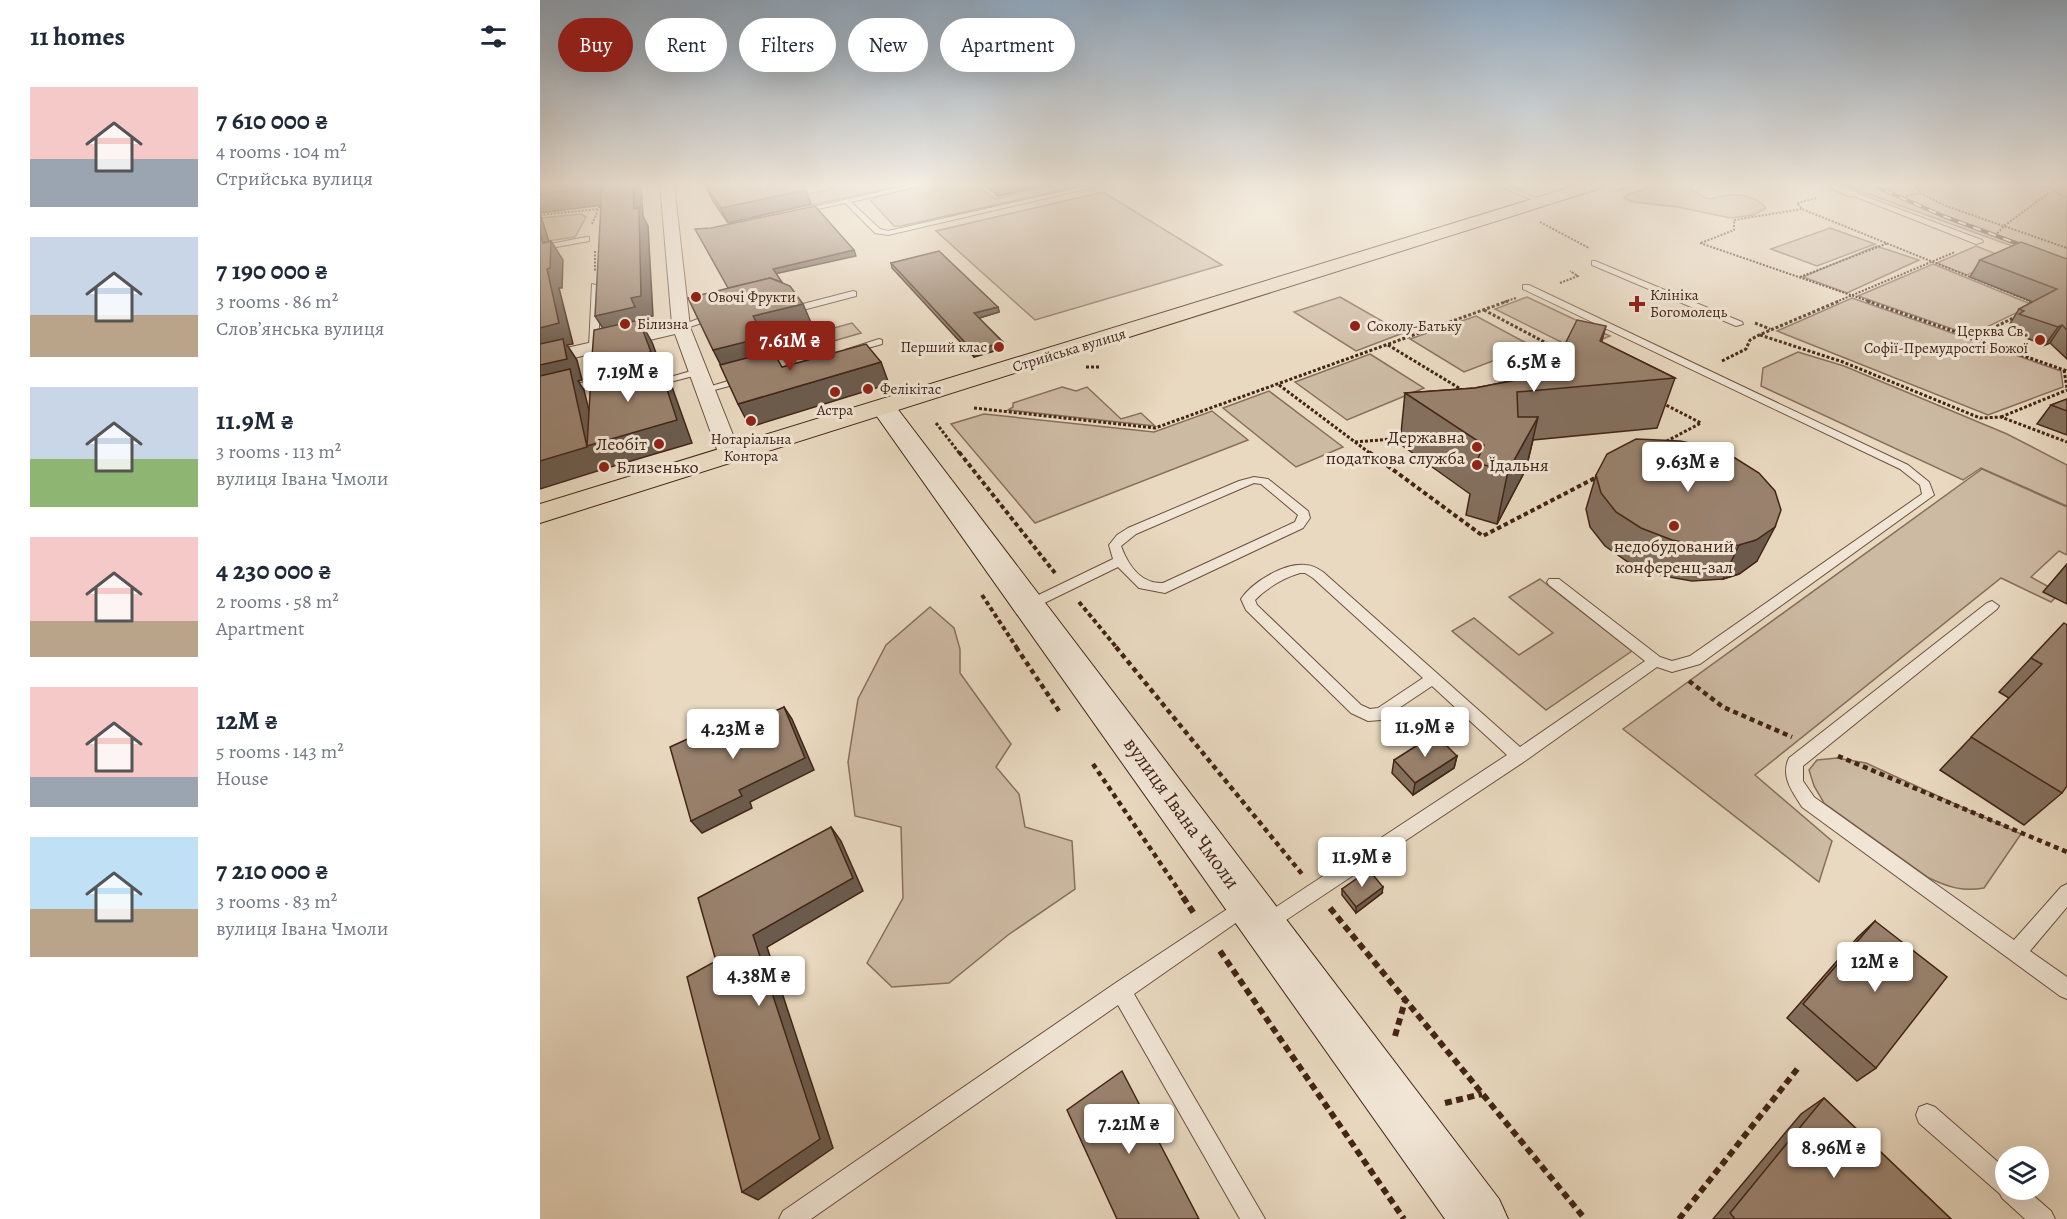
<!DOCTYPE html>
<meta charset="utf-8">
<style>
body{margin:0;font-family:Alegreya,serif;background:#f6f6f7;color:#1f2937;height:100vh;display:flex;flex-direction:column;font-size:22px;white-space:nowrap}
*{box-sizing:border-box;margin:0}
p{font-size:20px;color:#747a83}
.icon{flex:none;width:33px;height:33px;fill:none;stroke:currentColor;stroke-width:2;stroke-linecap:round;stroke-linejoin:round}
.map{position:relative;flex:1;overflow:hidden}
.details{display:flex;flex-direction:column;background:#fff;width:540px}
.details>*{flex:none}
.banner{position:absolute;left:18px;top:18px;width:570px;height:54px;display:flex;gap:12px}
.tools{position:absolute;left:1455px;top:1146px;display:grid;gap:12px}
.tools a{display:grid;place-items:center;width:54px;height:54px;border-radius:50%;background:#fff;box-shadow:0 6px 24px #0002;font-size:30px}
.price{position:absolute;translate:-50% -51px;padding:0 14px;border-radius:6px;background:#fff;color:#222;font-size:20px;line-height:39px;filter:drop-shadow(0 2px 3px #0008)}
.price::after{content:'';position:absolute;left:50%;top:36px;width:18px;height:14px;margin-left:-9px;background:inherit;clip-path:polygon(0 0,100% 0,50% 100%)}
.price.current{background:#8f2418;color:#fff}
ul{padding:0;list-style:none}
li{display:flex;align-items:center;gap:18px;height:150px;padding:0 30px}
li span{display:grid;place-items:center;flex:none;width:168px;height:120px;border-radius:0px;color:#555}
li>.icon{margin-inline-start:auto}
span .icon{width:72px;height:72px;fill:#fffc;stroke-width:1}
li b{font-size:26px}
h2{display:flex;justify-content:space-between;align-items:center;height:72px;padding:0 30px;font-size:26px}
.chip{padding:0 21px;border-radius:27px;background:#fff;box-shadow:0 6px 24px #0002;font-size:21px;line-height:54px}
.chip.current{background:#8f2418;color:#fff}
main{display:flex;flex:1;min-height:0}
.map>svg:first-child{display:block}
.green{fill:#cdbaa3;stroke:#886f5c;stroke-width:1.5}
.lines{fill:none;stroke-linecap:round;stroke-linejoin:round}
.lane-casing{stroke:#6c5140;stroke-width:2}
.street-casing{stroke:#6c5140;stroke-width:2}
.secondary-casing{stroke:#422416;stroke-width:2}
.primary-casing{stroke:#422416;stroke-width:2}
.path-far4{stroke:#422416;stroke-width:2;stroke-dasharray:2 1.5;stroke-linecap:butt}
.path-far3{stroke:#422416;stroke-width:3;stroke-dasharray:3 2;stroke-linecap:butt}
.path-far2{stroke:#422416;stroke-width:4;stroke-dasharray:4.5 3;stroke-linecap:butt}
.path-far1{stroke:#422416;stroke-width:4.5;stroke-dasharray:5 4;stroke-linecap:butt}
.path{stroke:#422416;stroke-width:6;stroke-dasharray:7 4.5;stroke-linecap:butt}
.lane{fill:#f1e6d6;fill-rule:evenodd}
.street{fill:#f1e6d6;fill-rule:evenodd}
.secondary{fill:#f1e6d6;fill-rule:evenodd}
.primary{fill:#e9d9c0;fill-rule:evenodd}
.rail-casing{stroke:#422416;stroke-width:4}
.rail{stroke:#f1e6d6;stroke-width:2;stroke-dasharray:8;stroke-linecap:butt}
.wall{fill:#84705f;stroke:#422416;stroke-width:1.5}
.shaded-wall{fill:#6b5b4d;stroke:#422416;stroke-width:1.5}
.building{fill:#99826e;stroke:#422416;stroke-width:1.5}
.poi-dot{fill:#8f2418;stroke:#f1e6d6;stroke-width:2}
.labels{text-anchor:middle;stroke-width:6;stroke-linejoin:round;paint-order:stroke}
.far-poi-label{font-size:15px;fill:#422416;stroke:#f1e6d6;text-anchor:start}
.far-street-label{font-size:15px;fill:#422416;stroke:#f1e6d6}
.poi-label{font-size:18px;fill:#422416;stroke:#f1e6d6;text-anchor:end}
.near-street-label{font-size:21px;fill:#422416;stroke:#f1e6d6}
</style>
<main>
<section class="details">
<h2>11 homes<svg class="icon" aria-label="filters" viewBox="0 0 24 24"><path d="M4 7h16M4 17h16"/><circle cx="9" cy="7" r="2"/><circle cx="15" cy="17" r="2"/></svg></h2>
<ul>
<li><span style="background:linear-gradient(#f6c9c9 60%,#9aa5b1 0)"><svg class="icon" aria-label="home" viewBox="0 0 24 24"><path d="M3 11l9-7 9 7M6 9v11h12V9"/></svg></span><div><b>7 610 000 ₴</b><p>4 rooms · 104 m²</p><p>Стрийська вулиця</p></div></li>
<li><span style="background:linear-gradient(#c9d6e8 65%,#b9a48a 0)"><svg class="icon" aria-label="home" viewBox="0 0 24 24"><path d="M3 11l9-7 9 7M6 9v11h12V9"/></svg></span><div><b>7 190 000 ₴</b><p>3 rooms · 86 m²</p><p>Словʼянська вулиця</p></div></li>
<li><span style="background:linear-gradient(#c9d6e8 60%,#8fb573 0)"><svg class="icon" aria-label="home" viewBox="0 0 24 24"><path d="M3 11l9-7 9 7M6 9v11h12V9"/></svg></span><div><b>11.9M ₴</b><p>3 rooms · 113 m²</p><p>вулиця Івана Чмоли</p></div></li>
<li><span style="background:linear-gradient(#f6c9c9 70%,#b9a48a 0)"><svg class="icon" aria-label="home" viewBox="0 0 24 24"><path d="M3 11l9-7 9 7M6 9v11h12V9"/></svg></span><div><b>4 230 000 ₴</b><p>2 rooms · 58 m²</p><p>Apartment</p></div></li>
<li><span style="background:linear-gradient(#f6c9c9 75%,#9aa5b1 0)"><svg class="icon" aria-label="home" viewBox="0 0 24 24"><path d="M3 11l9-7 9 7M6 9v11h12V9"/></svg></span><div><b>12M ₴</b><p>5 rooms · 143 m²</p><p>House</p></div></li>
<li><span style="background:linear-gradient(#bfe0f5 60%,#b9a48a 0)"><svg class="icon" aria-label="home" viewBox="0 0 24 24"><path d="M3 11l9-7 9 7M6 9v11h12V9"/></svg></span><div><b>7 210 000 ₴</b><p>3 rooms · 83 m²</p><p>вулиця Івана Чмоли</p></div></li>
</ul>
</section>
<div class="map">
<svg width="1527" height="1219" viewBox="0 0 1527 1219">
<rect width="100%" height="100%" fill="#e9d9c0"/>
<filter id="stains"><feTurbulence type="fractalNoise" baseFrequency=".00333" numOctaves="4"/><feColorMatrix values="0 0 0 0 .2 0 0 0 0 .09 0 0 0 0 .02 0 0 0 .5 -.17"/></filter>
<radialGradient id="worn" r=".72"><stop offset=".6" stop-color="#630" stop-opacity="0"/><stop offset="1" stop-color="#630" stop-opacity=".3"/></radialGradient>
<g class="green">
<path d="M316,184h53l-163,35h-8l-8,-9z"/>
<path d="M392,184h43l20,15 64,-15h30l-188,42h-7l-23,-25 7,-5z"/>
<path d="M1122,184c11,0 21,2 32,7 6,3 8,7 16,8 4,0 9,-3 13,-3 15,-3 34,0 43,12l-13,7 -23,3 -52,-11 -45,-5 -9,-4 5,-4z"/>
<path d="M1304,184h223v82l-207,-75z"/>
<path d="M563,192l119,73 -187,55 -99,-89z"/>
<path d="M41,214l5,3 -11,20 -34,5 -1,-24z"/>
<path d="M1290,228l45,16 -58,22 -46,-17z"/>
<path d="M1336,246l43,14 -72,33 -44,-16z"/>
<path d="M1436,246l30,12 -39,17 -30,-12z"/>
<path d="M1393,264l100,41 -63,30 -112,-39z"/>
<path d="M800,297l63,36 -47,18 -62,-39z"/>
<path d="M987,297l83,39 -33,14 -82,-41z"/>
<path d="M1312,298l209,73 2,16 -75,28 -211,-84z"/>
<path d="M936,316l56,30 -68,26 -54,-33z"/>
<path d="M312,323l9,10 -41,12 -8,-11z"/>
<path d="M1258,352l46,14 163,68 60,31v41l-86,-38 -18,12 -202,-94 2,-18z"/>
<path d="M830,354l54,34 -77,32 -52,-38z"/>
<path d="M522,387l14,4 11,-4 34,32 20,-6 14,13 -147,-16 5,-3v-4z"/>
<path d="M729,391l74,56 -47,20 -73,-59z"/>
<path d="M672,411l36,29 -213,83 -84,-99 33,-10 170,18z"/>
<path d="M1442,469l85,38v48l-8,-4 -28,26 29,16 -9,9 -50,-24 -246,197 77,66 -13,41 -196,-153z"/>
<path d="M1000,579l92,72 -86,59 -94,-79 22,-13 45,37 34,-22 -44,-36z"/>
<path d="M390,607l24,21 6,21v24l51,71 -15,23 23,27 6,33 47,14 3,48 -67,46 -59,48 -57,4 -25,-24 36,-65 -2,-71 -46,-11 -7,-54 10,-63 28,-54z"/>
<path d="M1297,758l29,5 155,71 -37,54c-21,4 -36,-1 -55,-10l-105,-75 -10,-17 -5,-16 8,-10z"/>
</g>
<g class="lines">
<g class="lane-casing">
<g id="lane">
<path d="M374,184h13l-76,18 29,27 8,2 207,-47h12l-219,51 -13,-2 -30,-30 -45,10 -4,-2z"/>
<path d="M954,184h9l42,18 -5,1z"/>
<path d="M1311,191l131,49 1,2 -7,2 -127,-50z"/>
<path d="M46,237h3v4l-49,9v-4z"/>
<path d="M1055,261l147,61 1,2 -7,2 -144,-61v-4z"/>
<path d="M52,284l7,2v61l-5,3 -5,-3z"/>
<path d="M983,285h6l379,180 21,17 5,13 -234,169 -28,8 -15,-5 -132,94 -257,171 -7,-3 -2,-6 2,-6 246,-162 -75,-69 -51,34 -13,1 -17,-8 -105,-103 -5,-11c11,-17 43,-36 64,-34 7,0 12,3 18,7l197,175 125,-86 -96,-76 -2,-3 2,-3h10l101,78 12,4 18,-5 232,-162 -2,-9 -20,-16 -377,-180zM760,573h5l8,5 110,100 -45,30 -8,1 -9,-4 -104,-100 -2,-5c12,-12 28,-22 45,-27z"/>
<path d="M313,291l3,1v4l-57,15 -6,-2 -7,-9 7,-2 6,7z"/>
<path d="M176,312l3,1v4l-38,13 -4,-3z"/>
<path d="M339,339l3,1v4l-32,9 -5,-3z"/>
<path d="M158,369l3,1v4l-50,13 -5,-3z"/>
<path d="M205,376l3,1v4l-45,12 -5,-3z"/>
<path d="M57,379l9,2 4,6 -1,2h-8l-4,-4 -57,14v-6z"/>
<path d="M714,477l14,2 40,32 2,7 -7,10 -138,65 -26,-5 -21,-21 -84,41 -5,2 -7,-5 2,-3 89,-43 -4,-14 8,-10 11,-7 111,-47zM714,483l7,1 37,31 -3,7 -132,61c-22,1 -35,-18 -42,-37l15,-12z"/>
<path d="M1452,601l7,5 -2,3 -194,157v15l11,16 200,143 47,-53 6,-3v23l-37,44 37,26v22l-7,-3 -258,-189c-9,-15 -22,-30 -13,-49l198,-155z"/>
<path d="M704,898l6,3 3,6 -3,6 -116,81 131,225h-25l-122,-214 -307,214h-32l4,-8 331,-227z"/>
<path d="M1387,1104l8,3 71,62v21h21l24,21 4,8h-30l-23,-21 -2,-4 -81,-71 -3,-8 3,-8z"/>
</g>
</g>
<g class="street-casing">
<g id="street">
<path d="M120,184h14l16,143 51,128 -3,5 -8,2 -8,-2 -3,-5 -44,-121 -135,32v-12l132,-30z"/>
<path d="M1281,184h19l18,9 -7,4z"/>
</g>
</g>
<g class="secondary-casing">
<path id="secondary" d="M344,400l9,3 606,796 9,20h-63l-574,-811 4,-5z"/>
</g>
<g class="primary-casing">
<path id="primary" d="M1041,184h25l-2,3 -1064,336v-19z"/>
</g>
<g class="path-far4">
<path d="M1375,184l5,9 26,13 121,42"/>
<path d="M1502,184l25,14"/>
<path d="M1079,190l19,-6"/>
<path d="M1366,196l14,-3"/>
<path d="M1276,198l-19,5 5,6 230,93"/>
<path d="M0,215l58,-6"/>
<path d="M1000,222l49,26"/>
<path d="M52,224l9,-21"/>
<path d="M1455,236l9,-10 49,-36"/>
<path d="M1160,243l171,59"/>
<path d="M1161,243l33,-13v-10l68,-11"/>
<path d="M55,251v20"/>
<path d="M1260,277l88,-34"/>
<path d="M1020,283l18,-7 -8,-5"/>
<path d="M964,302l12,-4"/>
<path d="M1296,302l119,-50"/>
</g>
<g class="path-far3">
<path d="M1327,301l106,37"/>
<path d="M1489,301l7,3"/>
<path d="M944,310l81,43"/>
<path d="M1477,316l-44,22 94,33"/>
<path d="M1215,323l15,6"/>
<path d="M255,333l16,28"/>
<path d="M1220,335l83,27 137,56 21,-1 66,25"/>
<path d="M848,345l76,46"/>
<path d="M1182,361l24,-12 4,-9 9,-5 80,-34"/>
<path d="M546,367h14"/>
<path d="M1524,370l3,18"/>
<path d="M739,385l76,57 50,-4"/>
<path d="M1122,403l39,20 -36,19"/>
<path d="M434,408l181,20 353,-127"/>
<path d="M1461,417l66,-27"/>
<path d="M396,423l24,31"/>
<path d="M815,442l16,12"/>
</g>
<g class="path-far2">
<path d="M419,452l96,121"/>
<path d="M829,452l114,84 114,-59"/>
<path d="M442,595l35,53"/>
<path d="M539,602l38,46"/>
</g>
<g class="path-far1">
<path d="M476,647l45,67"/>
<path d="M576,647l186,227"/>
<path d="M1149,681l34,26 69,30"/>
<path d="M1298,756l229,96"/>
<path d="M553,764l91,134"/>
</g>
<g class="path">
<path d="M643,897l12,18"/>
<path d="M790,908l255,311"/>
<path d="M680,951l184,268"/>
<path d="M855,1036l10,-35"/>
<path d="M905,1103l37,-9"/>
<path d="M1139,1219l119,-151"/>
</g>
<use href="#lane" class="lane"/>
<use href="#street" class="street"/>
<use href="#secondary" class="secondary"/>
<use href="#primary" class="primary"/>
<g class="rail-casing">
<path id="rail" d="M1330,184l73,32 124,46"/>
</g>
<use href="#rail" class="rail"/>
</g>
<g class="wall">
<path d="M443,184h68l-53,12z"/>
<path d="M166,187l100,3 5,14 -83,19 -15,-22z"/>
<path d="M1527,259v100l-17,-16 -5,2 -37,-14 2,-4h-2l11,-18 14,-7 -63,-25 10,-17z"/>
<path d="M351,263l107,44 1,5 -20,6 25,30 -30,9 -82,-89z"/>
<path d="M1062,342l73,36 -18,50 -124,12 -7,29 -29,55 -31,-9 4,-21 -70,-50 5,-51 70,-5 41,-8z"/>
<path d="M1527,399v36l-30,-11 14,-19z"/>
<path d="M1169,447l48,114 -18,13 -16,5 -31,2 -34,-6 -30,-13 -23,-16 -15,-19 -4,-18 10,-34z"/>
<path d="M1527,564v40l-24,-12z"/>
<path d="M1527,625l-5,168 -38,32 -84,-55 69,-72 -10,-6 32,-34z"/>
<path d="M917,756l-3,12 -41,27 -21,-22 2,-13z"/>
<path d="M802,889l40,4 -26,20 -14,-18z"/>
<path d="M1335,921l1,147 -19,13 -70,-63 71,-81z"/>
<path d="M1284,1098l127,121h-238l88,-105z"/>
</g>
<g class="shaded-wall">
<path d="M93,184h8l2,32 5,10 5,90 -10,2 4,9 -3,1 8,14 11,30 8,12 21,59 -88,26 -1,-1 1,1 -64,20v-276l9,29 2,-1 12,19 -1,28h-3l14,56 -6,1 10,15 5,20 -4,1 6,9 13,53 15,-56 -15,-22 11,-29 -13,-20 36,-18 3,-89z"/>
<path d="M456,184h55l-53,12z"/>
<path d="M62,186l10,18 -72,9v-19z"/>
<path d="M266,190l5,14 -83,19 -7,-15z"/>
<path d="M314,250l2,6 -81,18 -2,-5z"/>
<path d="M263,304l12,28 -47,12 11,21 -51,14 -15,-29 40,-34z"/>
<path d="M458,307l1,5 -23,7 -2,-6z"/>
<path d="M1522,325l-12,18 -5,2 13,-18z"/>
<path d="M1066,326l-13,48 7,-33z"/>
<path d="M463,342l1,6 -30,9 -1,-6z"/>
<path d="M341,362l8,22 -139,43 -12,-23z"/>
<path d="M998,417l-12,52 -29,55 11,-53z"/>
<path d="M1235,527l-18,34 -18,13 -16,5 16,-34z"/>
<path d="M244,707l8,12 22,51 -64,32 2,6 -50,25 -11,-12 48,-31z"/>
<path d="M178,725l10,13 -8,-3z"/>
<path d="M917,756l-3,12 -41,27 2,-12z"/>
<path d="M291,827l10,14 22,50 -96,56 66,201 -75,52 -16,-8 11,-257z"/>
<path d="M843,887l-1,6 -26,20v-6z"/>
</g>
<g class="building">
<path d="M0,184h93l1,25 5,-1 2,88 -10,2 4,9 -40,9 7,-130 -62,8z"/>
<path d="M186,184h75l5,6 -85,18 -15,-21z"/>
<path d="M275,206l39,44 -81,19 9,13 -12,-4 -42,10 -33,-59 16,-1z"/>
<path d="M0,234l3,9 8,-2 -1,27 -3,1 12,54 -19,5z"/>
<path d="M1481,242l46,17v71l-5,-5 -4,2 -39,-13 5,-3 -5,-2 38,-20 -77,-29z"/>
<path d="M399,251l59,56 -24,6 29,29 -30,9 -82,-88z"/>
<path d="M230,278l20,8 13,18 -50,12 12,21 -52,13 -25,-52z"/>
<path d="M99,320l12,32 -54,13 -5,-8 2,-27z"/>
<path d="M1037,320l29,6 -6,15 75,37 -158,14 1,25h20l-30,54 -32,-8 8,-18 -79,-52 70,-5 41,-8 34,-18 13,-14z"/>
<path d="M23,339l4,20 -27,6v-21z"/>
<path d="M326,344l15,18 -143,42 -18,-39 53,-14 9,16z"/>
<path d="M118,362l19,58 -90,26 4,-70z"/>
<path d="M30,369l17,78 -47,14v-85z"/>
<path d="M1527,399v12l-16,-6z"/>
<path d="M1096,439l44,2 29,6 26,11 24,15 16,18 6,19 -6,17 -19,13 -17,5 -32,2 -35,-7 -31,-12 -25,-16 -15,-19 -5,-18 11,-21z"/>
<path d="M1524,623l3,2v161l-5,7 -91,-56 71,-73 -11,-6z"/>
<path d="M244,707l21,51 -66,32 3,6 -51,25 -21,-74 48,-22 2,10z"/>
<path d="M895,734l22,22 -42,27 -21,-23z"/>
<path d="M291,827l22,51 -100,57 67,204 -78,53 -55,-215 29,-16 -18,-63z"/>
<path d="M829,870l14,17 -27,20 -14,-18z"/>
<path d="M1335,921l72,56 -71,91 -73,-64z"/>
<path d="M582,1071l77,148h-82l-50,-109z"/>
<path d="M1284,1098l127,121h-216l-5,-6z"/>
</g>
<linearGradient id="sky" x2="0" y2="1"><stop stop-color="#91aac1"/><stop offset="0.52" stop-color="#f5eee3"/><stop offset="1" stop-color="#f5eee3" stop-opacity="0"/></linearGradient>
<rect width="1527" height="355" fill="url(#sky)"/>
<g class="poi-dot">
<circle cx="156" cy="297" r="6"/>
<path d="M1094 295h6v6h6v6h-6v6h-6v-6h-6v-6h6z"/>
<circle cx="85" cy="324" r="6"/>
<circle cx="815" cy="326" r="6"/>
<circle cx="1500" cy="340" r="6"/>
<circle cx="459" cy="347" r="6"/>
<circle cx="328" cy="389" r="6"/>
<circle cx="295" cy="392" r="6"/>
<circle cx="211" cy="421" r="6"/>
<circle cx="119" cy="444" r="6"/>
<circle cx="937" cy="447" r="6"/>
<circle cx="937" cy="465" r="6"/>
<circle cx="64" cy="467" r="6"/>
<circle cx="1134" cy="526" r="6"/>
</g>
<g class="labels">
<g class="far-poi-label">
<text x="1110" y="300">Клініка<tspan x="1110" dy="17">Богомолець</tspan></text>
<text x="168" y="302">Овочі Фрукти</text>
<text x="97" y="329">Білизна</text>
<text x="827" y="331">Соколу-Батьку</text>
<text x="1488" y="336" text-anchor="end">Церква Св.<tspan x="1488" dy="17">Софії-Премудрості Божої</tspan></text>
<text x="447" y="352" text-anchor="end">Перший клас</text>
<text x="340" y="394">Фелікітас</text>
<text x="295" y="415" text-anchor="middle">Астра</text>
<text x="211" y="444" text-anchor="middle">Нотаріальна<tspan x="211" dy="17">Контора</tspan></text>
</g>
<g class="far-street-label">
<text transform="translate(529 350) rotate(-17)" y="5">Стрийська вулиця</text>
</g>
<g class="poi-label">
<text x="925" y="443">Державна<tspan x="925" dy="21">податкова служба</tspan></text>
<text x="107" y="450">Леобіт</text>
<text x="949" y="471" text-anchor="start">Їдальня</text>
<text x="76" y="473" text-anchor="start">Близенько</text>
<text x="1134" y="552" text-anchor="middle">недобудований<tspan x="1134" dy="21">конференц-зал</tspan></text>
</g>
<g class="near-street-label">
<text transform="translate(642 813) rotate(54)" y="7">вулиця Івана Чмоли</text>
</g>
</g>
<rect width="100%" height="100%" filter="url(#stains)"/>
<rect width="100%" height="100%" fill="url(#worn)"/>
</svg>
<div class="tools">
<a><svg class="icon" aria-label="layers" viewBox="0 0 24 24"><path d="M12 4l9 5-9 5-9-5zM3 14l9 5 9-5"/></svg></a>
</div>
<b class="price current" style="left:250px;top:372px">7.61M ₴</b>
<b class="price" style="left:994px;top:393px">6.5M ₴</b>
<b class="price" style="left:88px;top:403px">7.19M ₴</b>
<b class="price" style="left:1148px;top:493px">9.63M ₴</b>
<b class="price" style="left:885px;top:758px">11.9M ₴</b>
<b class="price" style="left:193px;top:760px">4.23M ₴</b>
<b class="price" style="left:822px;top:888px">11.9M ₴</b>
<b class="price" style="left:1335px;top:993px">12M ₴</b>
<b class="price" style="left:219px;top:1007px">4.38M ₴</b>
<b class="price" style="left:589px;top:1155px">7.21M ₴</b>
<b class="price" style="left:1294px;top:1179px">8.96M ₴</b>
<div class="banner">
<a class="chip current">Buy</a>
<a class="chip">Rent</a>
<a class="chip">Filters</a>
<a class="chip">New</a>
<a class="chip">Apartment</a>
</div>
</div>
</main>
